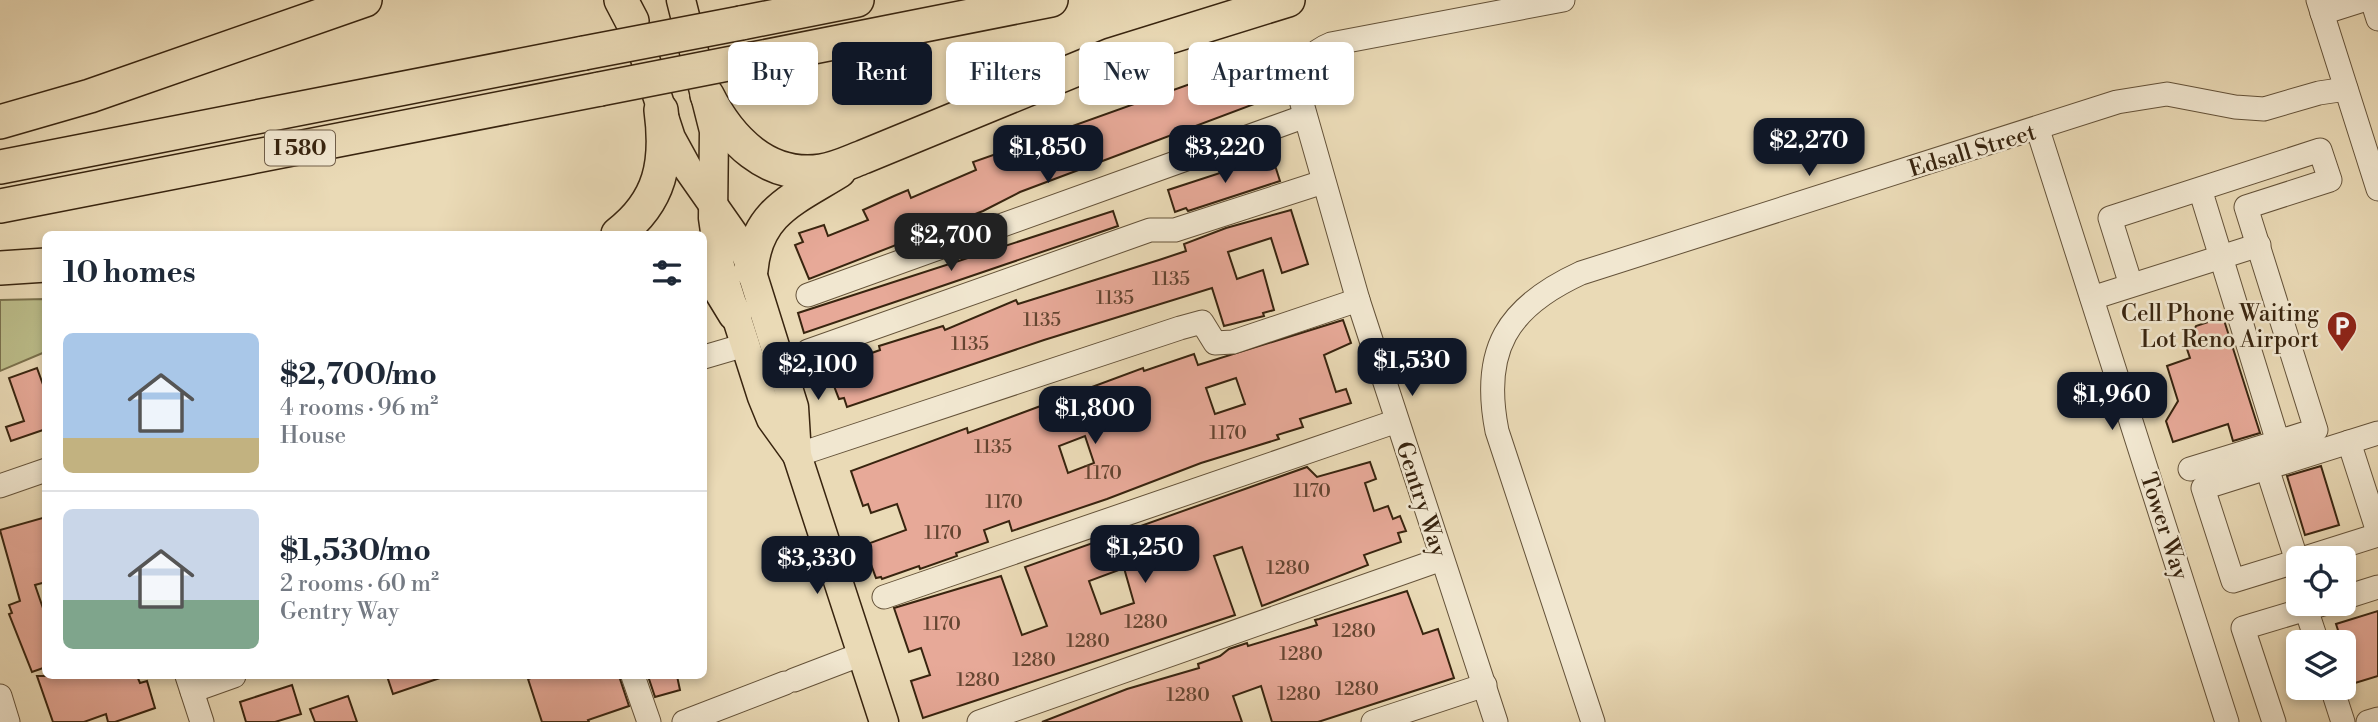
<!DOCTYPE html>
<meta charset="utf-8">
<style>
body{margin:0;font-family:"Libre Bodoni",serif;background:#f6f6f7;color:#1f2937;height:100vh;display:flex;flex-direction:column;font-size:26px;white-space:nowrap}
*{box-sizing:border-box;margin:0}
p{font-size:23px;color:#747a83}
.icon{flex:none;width:38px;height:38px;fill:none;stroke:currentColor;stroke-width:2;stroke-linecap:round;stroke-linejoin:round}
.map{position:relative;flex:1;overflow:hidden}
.panel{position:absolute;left:42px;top:231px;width:665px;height:448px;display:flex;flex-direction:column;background:#fff;border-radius:10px;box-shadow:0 4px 10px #0003}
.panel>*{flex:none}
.banner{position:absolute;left:728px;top:42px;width:665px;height:63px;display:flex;gap:14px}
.buttons{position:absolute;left:2286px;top:546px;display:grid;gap:14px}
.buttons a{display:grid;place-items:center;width:70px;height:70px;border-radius:10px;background:#fff;box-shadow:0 4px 10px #0003;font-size:35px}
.price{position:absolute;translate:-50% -60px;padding:0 16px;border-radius:14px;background:#111827;color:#fff;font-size:23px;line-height:46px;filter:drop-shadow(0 2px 4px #0008)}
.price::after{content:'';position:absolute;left:50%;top:42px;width:21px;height:16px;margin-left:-10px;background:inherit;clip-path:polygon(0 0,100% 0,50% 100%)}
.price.selected{background:#222;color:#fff}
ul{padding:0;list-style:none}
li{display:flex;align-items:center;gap:21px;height:175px;padding:0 21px}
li+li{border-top:2px solid #e0e1e3}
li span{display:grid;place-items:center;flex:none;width:196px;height:140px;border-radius:10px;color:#555}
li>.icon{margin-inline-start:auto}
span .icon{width:84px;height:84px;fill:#fffc;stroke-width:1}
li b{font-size:30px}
h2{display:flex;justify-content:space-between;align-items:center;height:84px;padding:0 21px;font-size:30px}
.pill{padding:0 24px;border-radius:10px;background:#fff;box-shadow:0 4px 10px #0003;font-size:24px;line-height:63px}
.pill.selected{background:#111827;color:#fff}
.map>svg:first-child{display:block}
.green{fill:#bcbe8b;stroke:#7a714d;stroke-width:2}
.building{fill:#e7a998;stroke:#38240f;stroke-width:2;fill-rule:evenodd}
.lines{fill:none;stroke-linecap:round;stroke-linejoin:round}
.minor-casing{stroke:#645239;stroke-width:25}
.major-casing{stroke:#38240f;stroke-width:31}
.highway-casing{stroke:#38240f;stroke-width:36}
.minor{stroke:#f1e7d0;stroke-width:23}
.major{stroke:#eadab6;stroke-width:28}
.highway{stroke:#eadab6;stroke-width:33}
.highway-bridge-casing{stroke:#38240f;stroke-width:36;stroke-linecap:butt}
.highway-bridge{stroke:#eadab6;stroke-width:33}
.labels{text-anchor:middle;stroke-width:5;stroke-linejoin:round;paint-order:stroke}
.number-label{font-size:19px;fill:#644531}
.shield{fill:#f1e7d0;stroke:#705e49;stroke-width:2}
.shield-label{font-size:21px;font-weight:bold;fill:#38240f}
.street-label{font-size:23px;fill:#38240f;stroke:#f1e7d0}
.poi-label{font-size:23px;fill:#38240f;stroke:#f1e7d0;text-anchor:end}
</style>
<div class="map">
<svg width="2378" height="722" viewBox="0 0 2378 722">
<rect width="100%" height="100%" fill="#eadab6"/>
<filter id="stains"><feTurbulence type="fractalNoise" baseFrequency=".00286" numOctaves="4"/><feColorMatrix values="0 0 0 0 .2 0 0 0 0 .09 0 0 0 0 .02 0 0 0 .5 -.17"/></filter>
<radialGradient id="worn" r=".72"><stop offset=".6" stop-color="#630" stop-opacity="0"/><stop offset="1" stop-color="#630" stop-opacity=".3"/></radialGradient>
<path class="green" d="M45,299v53l-45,19v-71z"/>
<g class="building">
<path d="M1242,63l15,40 -237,89 -37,19 -174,68 -14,-34 8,-3 -4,-9 25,-8 4,11 40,-16 -5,-10 31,-14 14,-6 3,8 65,-28 -3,-8 69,-24 -2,-4 15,-6 1,4 134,-48 1,3 40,-15 -2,-4z"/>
<path d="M1272,156l8,25 -92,30 -2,-3 -11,4 -7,-22z"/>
<path d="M1291,210l17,54 -26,9 -11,-35 -43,14 9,27 26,-9 11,40 -11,3 1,3 -40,10 -12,-38 -168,52 -197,67 -3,-9 -5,1 -13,-34 14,-5 1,4 39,-14 -1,-4 64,-20 2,4 71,-30 2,4 141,-44 27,-9 -2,-7 42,-16z"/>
<path d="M1113,211l5,15 -314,107 -6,-20z"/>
<path d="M2223,317l37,116 -27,8 -5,-17 -55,18 -7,-21 12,-20 -11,-35 23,-8 -4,-12 10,-20z"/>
<path d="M1343,320l8,23 -27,12 12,37 10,-3 5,14 -51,16 3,8 -26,8 2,4 -78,24 -94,36 -95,32 -3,-10 -25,9 4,12 -32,11 1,3 -37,13 -1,-3 -37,13 -1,-2 -5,1 -11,-30 6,-2 -1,-3 36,-13 -9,-26 -26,9 -3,-9 -5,2 -12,-35 116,-43 1,5 175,-65 1,3 50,-17 4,11zM1236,378l9,26 -30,10 -9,-26zM1085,436l9,27 -26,10 -9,-27z"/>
<path d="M37,368l9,25v36l-35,12 -5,-14 18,-6 -15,-43z"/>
<path d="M1370,462l6,17 -11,4 9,28 14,-5 5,13 7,-3 6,15 -8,2 3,9 -37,13 4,10 -106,41 -20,-59 -28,9 21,59 -312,103 -12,-37 19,-6 -9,-27 -12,4 -15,-44 107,-32 21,59 25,-9 -22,-59 282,-100 10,10zM1124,568l10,35 -33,11 -12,-33z"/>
<path d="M2321,466l18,59 -34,10 -18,-59z"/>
<path d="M46,517v65l-11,3 11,32v50l-14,5 -23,-58 3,-1 -3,-8 11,-4 -20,-71z"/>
<path d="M1407,591l16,43 15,-5 16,49 -136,44h-46l-11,-36 -28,10 9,26h-200l85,-33 72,-21 -1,-4 22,-8 9,-7 18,-6 1,3 69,-21 -2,-5 4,-1z"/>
<path d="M2378,611v65l-23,7 -19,-59z"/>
<path d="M37,676h100l3,7 7,-2 8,27 -40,14h-7l-2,-8 -22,8h-31z"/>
<path d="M387,676h53v2l-47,16z"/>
<path d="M537,676h82l10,30 -41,14 1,2h-47l-14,-43z"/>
<path d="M648,676h29l3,14 -25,7z"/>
<path d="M292,685l9,29 -26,8h-29l-6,-20z"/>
<path d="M348,696l9,26h-42l-5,-13z"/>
</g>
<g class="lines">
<g class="minor-casing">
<g id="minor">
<path d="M2318,0l60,189"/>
<path d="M2372,0l6,19"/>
<path d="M2322,13l41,-13"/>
<path d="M2038,130l189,592"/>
<path d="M2131,285l-21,-67 210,-68 10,30 -84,27 70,223 -38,12 -78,-253"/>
<path d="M808,295l495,-178"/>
<path d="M2092,298l167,-53"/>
<path d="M808,351l342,-121h25l148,-48"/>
<path d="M704,357l41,-12"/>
<path d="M2349,442l29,90"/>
<path d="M797,455l383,-127 22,-6 13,21 18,-1 125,-42"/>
<path d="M2267,468l30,93"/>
<path d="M2190,469l88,-27"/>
<path d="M0,486l46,-16"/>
<path d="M2305,558l73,-23"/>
<path d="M2298,561l-65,20 -30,-93 175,-55"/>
<path d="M884,597l513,-176"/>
<path d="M2343,598l35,-11"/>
<path d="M2306,609l11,33"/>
<path d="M187,676l15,46"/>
<path d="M633,676l16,46"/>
<path d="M794,680l68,-26"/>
<path d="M2332,688l11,34"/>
<path d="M192,691l42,-15"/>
<path d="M0,696l8,26"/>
<path d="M684,722l101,-39"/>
<path d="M979,722l463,-163"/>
<path d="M1373,722l112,-37"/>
<path d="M1496,722l-138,-422 -61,-214c4,-21 14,-34 34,-42l232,-44"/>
<path d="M1593,722l-96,-291c-16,-81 10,-124 84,-158l536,-171 50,-8 68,13 29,2 55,-16 27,-4"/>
<path d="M2274,722l-31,-94 80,-24"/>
<path d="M2368,722l10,-3"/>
</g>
</g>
<g class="major-casing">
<g id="major">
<path d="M681,0l33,131 -1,87 7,48 42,131 9,22 26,36"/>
<path d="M633,22l38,116 17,31 54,77 6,14 46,147 3,48 87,267"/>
</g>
</g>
<g class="highway-casing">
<g id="highway">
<path d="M621,0l11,21"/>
<path d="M741,23l116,-23"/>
<path d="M753,59l298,-59"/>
<path d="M707,95c22,44 60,84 114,76 15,-2 29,-9 42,-14l248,-102 177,-55"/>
<path d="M0,122l90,-26 275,-96"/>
<path d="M0,167l584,-114"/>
<path d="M0,206l600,-117"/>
<path d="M618,234c43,-33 50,-72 43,-124"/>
<path d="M0,268l46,-3"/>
<path d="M704,269l9,9 22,36"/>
<path d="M751,270c5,-58 43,-71 88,-99"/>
</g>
</g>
<use href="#minor" class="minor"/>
<use href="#major" class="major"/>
<use href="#highway" class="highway"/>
<g class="highway-bridge-casing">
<g id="highway-bridge">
<path d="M584,53l157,-30"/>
<path d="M600,89l153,-30"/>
</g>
</g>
<use href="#highway-bridge" class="highway-bridge"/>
</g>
<defs>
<g id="parking-pin" transform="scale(1.575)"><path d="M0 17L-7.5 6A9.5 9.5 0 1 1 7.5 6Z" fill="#8f2418" stroke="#f1e7d0"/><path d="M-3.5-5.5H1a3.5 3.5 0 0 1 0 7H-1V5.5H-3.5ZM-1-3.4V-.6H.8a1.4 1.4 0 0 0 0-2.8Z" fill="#fff"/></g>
</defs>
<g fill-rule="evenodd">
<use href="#parking-pin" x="2342" y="326"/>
</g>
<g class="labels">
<g class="number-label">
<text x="1171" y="285">1135</text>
<text x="1115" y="304">1135</text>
<text x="1042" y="326">1135</text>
<text x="970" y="350">1135</text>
<text x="1228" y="439">1170</text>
<text x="993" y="453">1135</text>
<text x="1103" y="479">1170</text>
<text x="1312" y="497">1170</text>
<text x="1004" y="508">1170</text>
<text x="943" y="539">1170</text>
<text x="1288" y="574">1280</text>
<text x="1146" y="628">1280</text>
<text x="942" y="630">1170</text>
<text x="1354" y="637">1280</text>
<text x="1088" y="647">1280</text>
<text x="1301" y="660">1280</text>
<text x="1034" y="666">1280</text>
<text x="978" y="686">1280</text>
<text x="1357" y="695">1280</text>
<text x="1299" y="700">1280</text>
<text x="1188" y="701">1280</text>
</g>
<rect class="shield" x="265" y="130.5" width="70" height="35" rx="5"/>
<g class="shield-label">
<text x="300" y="155">I 580</text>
</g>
<g class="street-label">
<text transform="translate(1972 150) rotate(-17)" y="8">Edsall Street</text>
<text transform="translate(1422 499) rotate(72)" y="8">Gentry Way</text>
<text transform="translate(2165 526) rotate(72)" y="8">Tower Way</text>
</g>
<g class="poi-label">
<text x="2319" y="321">Cell Phone Waiting<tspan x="2319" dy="26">Lot Reno Airport</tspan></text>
</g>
</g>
<rect width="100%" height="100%" filter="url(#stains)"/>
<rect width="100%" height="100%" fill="url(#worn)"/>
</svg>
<div class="buttons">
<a><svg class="icon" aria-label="locate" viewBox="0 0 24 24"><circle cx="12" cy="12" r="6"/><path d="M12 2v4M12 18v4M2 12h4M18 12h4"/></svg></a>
<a><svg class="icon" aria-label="layers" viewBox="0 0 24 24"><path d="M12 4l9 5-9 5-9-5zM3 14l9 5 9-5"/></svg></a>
</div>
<b class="price" style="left:1809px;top:178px">$2,270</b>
<b class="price" style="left:1048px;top:185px">$1,850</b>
<b class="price" style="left:1225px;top:185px">$3,220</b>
<b class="price selected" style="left:951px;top:273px">$2,700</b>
<b class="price" style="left:1412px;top:398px">$1,530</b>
<b class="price" style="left:818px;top:402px">$2,100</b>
<b class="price" style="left:2112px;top:432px">$1,960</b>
<b class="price" style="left:1095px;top:446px">$1,800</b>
<b class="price" style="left:1145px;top:585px">$1,250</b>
<b class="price" style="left:817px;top:596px">$3,330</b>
<div class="banner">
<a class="pill">Buy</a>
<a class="pill selected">Rent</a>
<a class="pill">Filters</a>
<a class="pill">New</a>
<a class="pill">Apartment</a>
</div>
<section class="panel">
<h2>10 homes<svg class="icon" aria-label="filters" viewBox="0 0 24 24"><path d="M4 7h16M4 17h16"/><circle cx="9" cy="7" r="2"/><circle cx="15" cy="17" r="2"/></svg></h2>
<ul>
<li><span style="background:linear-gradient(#a9c7e8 75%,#c2b280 0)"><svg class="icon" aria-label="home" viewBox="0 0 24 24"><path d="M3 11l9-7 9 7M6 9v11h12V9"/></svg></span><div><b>$2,700/mo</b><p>4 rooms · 96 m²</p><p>House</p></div></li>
<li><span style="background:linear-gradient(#c9d6e8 65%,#7fa58c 0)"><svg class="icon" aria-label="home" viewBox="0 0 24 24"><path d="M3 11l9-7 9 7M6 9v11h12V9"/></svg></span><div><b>$1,530/mo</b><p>2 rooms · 60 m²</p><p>Gentry Way</p></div></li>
</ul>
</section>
</div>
